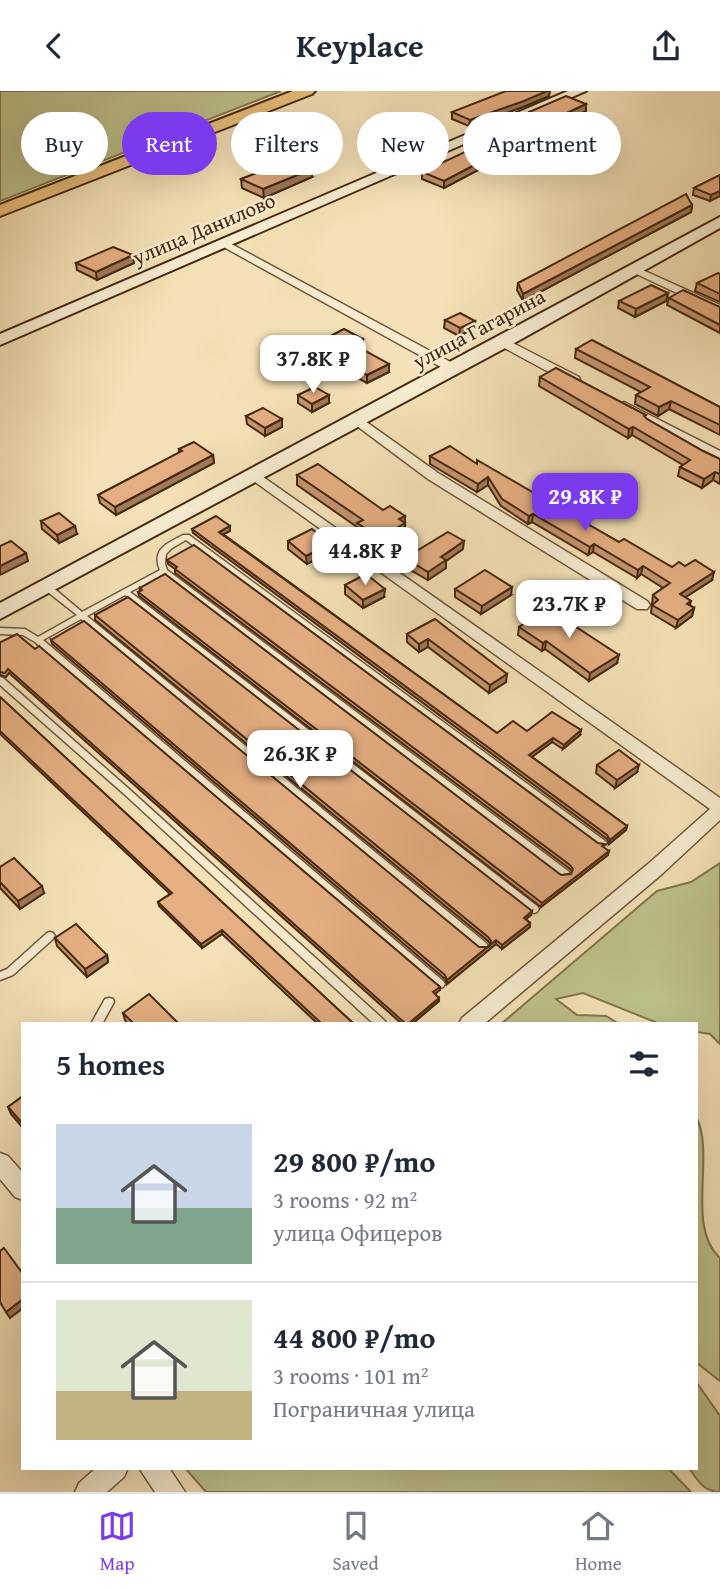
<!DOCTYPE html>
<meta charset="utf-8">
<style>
body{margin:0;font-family:"Gentium Book Plus",serif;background:#f2f2f3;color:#1f2937;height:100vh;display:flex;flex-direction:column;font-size:26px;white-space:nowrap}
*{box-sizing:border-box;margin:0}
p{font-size:23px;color:#747a83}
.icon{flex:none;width:38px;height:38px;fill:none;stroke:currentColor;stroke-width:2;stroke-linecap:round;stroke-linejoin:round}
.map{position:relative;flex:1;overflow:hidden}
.drawer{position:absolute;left:21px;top:931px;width:677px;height:448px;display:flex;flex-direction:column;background:#fff;border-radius:0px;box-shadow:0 7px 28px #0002}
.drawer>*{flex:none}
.top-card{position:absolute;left:21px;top:21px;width:679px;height:63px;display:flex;gap:14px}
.price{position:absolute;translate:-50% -60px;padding:0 16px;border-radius:14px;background:#fff;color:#222;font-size:23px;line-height:46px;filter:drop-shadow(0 2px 4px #0008)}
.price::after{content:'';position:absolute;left:50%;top:42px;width:21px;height:16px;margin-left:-10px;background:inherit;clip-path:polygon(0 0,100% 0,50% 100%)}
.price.on{background:#7c3aed;color:#fff}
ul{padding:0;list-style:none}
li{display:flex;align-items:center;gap:21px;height:175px;padding:0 35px}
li+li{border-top:2px solid #e0e1e3}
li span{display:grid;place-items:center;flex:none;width:196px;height:140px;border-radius:0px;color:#555}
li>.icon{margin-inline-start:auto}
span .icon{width:84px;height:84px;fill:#fffc;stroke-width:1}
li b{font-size:30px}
h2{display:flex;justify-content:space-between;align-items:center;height:84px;padding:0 35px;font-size:30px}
.pill{padding:0 24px;border-radius:32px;background:#fff;box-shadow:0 7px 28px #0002;font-size:24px;line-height:63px}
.pill.on{background:#7c3aed;color:#fff}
header{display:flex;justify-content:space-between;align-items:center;height:91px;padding:0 35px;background:#fff;font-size:32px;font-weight:800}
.tab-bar{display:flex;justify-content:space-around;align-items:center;height:98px;border-top:2px solid #e0e1e3;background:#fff;font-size:19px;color:#747a83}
.tab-bar a{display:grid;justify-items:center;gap:4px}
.tab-bar .on{color:#7c3aed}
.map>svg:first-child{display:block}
.green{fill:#bfc28c;stroke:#83764c;stroke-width:2}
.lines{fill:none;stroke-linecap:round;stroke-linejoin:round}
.lane-casing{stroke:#725738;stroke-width:3}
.street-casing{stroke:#725738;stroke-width:3}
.secondary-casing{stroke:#47290d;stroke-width:4}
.primary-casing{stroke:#47290d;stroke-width:4}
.lane{fill:#f8ecd0;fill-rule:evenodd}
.street{fill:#f8ecd0;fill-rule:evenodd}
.secondary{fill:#f8ecd0;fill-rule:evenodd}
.primary{fill:#eac07c;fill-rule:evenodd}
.wall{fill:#c59671;stroke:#47290d;stroke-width:2}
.shaded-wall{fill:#a07a5c;stroke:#47290d;stroke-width:2}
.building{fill:#e5af83;stroke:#47290d;stroke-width:2}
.labels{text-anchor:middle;stroke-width:5;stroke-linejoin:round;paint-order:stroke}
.far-street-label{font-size:21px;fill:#47290d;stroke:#f8ecd0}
</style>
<header><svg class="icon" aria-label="back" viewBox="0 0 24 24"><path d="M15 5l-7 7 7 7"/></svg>Keyplace<svg class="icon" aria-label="share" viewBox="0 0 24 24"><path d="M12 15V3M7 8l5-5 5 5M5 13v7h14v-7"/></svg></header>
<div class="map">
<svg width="720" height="1401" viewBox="0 0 720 1401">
<rect width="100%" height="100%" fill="#f5e1b7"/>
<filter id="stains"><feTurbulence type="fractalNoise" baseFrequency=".00286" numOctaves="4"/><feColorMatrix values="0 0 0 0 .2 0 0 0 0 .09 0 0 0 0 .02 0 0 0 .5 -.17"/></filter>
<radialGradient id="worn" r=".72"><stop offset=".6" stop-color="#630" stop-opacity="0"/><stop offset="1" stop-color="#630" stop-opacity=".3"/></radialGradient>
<g class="green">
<path d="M0,0h281l-281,110z"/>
<path d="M720,772v181l-10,-10 -13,-2 -1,-8h-36l-77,-31 -27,6 21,16 29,1 13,8h-118l156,-133 34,-9z"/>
<path d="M696,1025c20,39 -11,110 24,142v123l-23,-18z"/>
<path d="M697,1292l23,33v76c-16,0 -22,-11 -31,-24h7z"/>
<path d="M185,1377h483l23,24h-485z"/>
</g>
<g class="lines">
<g class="lane-casing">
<g id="lane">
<path d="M183,444h6l416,306 2,2 -2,2h-6l-413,-305 -14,8 -6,6 -1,10 2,6 401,301 2,3 -2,3h-6l-398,-303 -34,18 407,314 2,3 -2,3 -3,1 -3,-1 -406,-317 -38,21 399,327 2,3 -2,3 -3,1 -3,-1 -399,-330 -38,21 400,341 2,3 -2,3 -3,1 -3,-1 -402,-345 -12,-7 -23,-1v-6l25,1 13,8 39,-22 -33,-26 -1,-2 1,-2h6l32,27 78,-42c-9,-21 8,-27 23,-35z"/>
<path d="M0,586l3,1 126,111 256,232 1,3h-12l-251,-231 -123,-108z"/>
<path d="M50,841l3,1 2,3 -2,3 -40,36 -13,5v-8l7,-3 40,-36z"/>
<path d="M109,907l4,1 1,3 -12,22h-11l14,-25z"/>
</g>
</g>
<g class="street-casing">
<g id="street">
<path d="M224,149l234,126 2,3 -2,3h-8l-230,-127 -2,-2z"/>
<path d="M636,176l84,38v8l-88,-41v-4z"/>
<path d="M503,247l76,39 1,3 -1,3h-10l-70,-38 -2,-3z"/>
<path d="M624,311l96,49v9l-101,-51 -2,-3z"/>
<path d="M358,325l80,57 209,128 3,4 -3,4h-10l-209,-130 -75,-56v-6z"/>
<path d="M256,381l464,326v22l-58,54 -178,150h-25l3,-6 186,-154 62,-55 -459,-330 -2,-3z"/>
<path d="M0,1062l8,3 15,17v27l-8,-3 -15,-18z"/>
<path d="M96,1377h32l-4,9 -17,15h-32l4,-9z"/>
<path d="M139,1377h30l16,24h-30z"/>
</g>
</g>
<g class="secondary-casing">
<g id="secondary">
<path d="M568,0h18l-586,254v-11z"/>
<path d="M720,126v11l-211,118 -509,273v-16z"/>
</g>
</g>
<g class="primary-casing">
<path id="primary" d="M293,0h22l-3,3 -312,122v-11z"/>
</g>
<use href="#lane" class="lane"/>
<use href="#street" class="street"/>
<use href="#secondary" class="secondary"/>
<use href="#primary" class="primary"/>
</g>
<g class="wall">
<path d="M549,5l-26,11 -54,19 -17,-7v-7z"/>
<path d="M586,13v7l-51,24 -7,-16 1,-7z"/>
<path d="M241,66l71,20 -48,21 -22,-10 -1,-9 16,-6 -15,-7z"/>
<path d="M486,68v7l-42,22 -22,-9v-7z"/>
<path d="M720,84v21l-10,5 -17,-6 1,-7z"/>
<path d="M692,114l-1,7 -168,89 -6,-11 1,-7z"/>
<path d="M76,172h58l-37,17 -20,-10z"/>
<path d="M720,183v28l-25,-11 2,-8z"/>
<path d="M668,202l-2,8 -31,16 -17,-9 1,-7z"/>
<path d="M669,207l51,9v26l-53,-28z"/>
<path d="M445,229l30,8 -16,8 -15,-8z"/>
<path d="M317,252l46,3 -3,2 29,24 -22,11 -18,-10v-6l-31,-16z"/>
<path d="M576,258l144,58v28l-51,-26 -11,7 -23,-12 1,-9 5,-3 -66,-34z"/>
<path d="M540,286l105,41 58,33 17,8v25l-7,-4 -11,8 -24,-12 2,-9 3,-2 -51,-30 -4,3 -89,-52z"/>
<path d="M298,304l31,8 -17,9 -14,-9z"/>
<path d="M246,325l36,3v8l-17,9 -18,-12z"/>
<path d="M179,358l34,6 1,8 -98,52 -16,-12 -2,-8 81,-42z"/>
<path d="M430,365l47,8 142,78 53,25 40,13 -27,17 6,4 -1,4 4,3 -2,8 -16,12 -25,-15 2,-18 10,-7 -22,-14 -4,4 -44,-26 -5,3 -56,-33 -4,2 -27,-18 -13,-21 -11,7 -47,-28z"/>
<path d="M297,384l86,35 22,6v17l-18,11 -6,-2 -5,4 -19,-12v-7l-60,-42z"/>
<path d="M41,430l36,13 -18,9 -17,-14z"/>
<path d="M192,438l38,2 -7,3 274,199 30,-2 53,4 -17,14 -11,-7 -20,15 95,69 -1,4 -17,14 -2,-5 -414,-306z"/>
<path d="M288,450l42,3v8l-23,12 -19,-15z"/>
<path d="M463,458l-17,12v7l-18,12 -23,-13v-9z"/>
<path d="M167,469l437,288 4,7 -67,52 -402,-311 -1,-4 2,-1v-3l421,287 10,-1 1,-2 -2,-3 -395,-296v-4l-7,-5z"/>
<path d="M345,494l39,12 -21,11 -18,-14z"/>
<path d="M455,498l56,6 -30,19 -26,-17z"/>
<path d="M95,524l436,300 -5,4 4,4v4l-28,22 -6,-5 -49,40 -2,-5 -393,-335 -1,-4 428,307h10l1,-3 -2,-3 -393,-321z"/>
<path d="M435,528l71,63 -17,11 -61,-46 -9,5 -12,-10v-8z"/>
<path d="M519,536l98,36 -28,18 -44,-32 -3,2 -24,-16z"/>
<path d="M0,551l440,345v3l-5,4 4,7 -27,23h-10l-393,-351 -3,4 -6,-2z"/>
<path d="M0,606l354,327h-36l-96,-90 -20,14 -43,-42 -1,-4 12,-8 -170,-160z"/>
<path d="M597,674l40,7 -22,16 -19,-15z"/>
<path d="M0,776l44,26 -24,16 -20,-21z"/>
<path d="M55,847l52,17 1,7 -21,15 -30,-31z"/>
<path d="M123,922l56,11h-51l-3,-4z"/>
<path d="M23,1005v32l-12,-14 -3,-7z"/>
</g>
<g class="shaded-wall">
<path d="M547,0h3l-1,5 -26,11 -54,19 1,-6z"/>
<path d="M586,13v7l-51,24v-7z"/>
<path d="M486,68v7l-42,22v-7z"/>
<path d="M312,78v8l-48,21 -1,-9z"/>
<path d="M720,100v5l-10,5 1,-6z"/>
<path d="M692,114l-1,7 -168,89v-7z"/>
<path d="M133,164l1,8 -37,17 -1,-8z"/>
<path d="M668,202l-2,8 -31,16 1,-8z"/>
<path d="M475,230v7l-16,8 1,-8z"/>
<path d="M363,248v7l-10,6v-8z"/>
<path d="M389,273v8l-22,11v-8z"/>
<path d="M329,304v8l-17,9v-8z"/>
<path d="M671,310l-2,8 -11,7 1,-9z"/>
<path d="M282,328v8l-17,9v-8z"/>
<path d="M633,336l-1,8 -4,3 1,-9z"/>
<path d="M213,364l1,8 -98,52 -1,-8z"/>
<path d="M715,381l-2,8 -11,8 2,-9z"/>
<path d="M488,386v8l-11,7 1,-8z"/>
<path d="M533,423l-1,8 -4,2 1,-8z"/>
<path d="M405,425v17l-18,11 1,-11 11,-14z"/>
<path d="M75,435l2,8 -18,9 -2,-8z"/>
<path d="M230,435v5l-10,5 -1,-4z"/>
<path d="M382,441l-1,10 -5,4v-11z"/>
<path d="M464,450l-1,8 -17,12v7l-18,12v-8l13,-15z"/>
<path d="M330,453v8l-23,12 -1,-8z"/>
<path d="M594,453l-1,8 -5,3 2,-8z"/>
<path d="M26,462l2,8 -28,14v-9z"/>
<path d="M643,475l-2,8 -4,4 1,-8z"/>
<path d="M714,481l-2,8 -34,22 2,-8z"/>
<path d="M512,496l-1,8 -30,19 1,-8z"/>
<path d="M385,498l-1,8 -21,11v-8z"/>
<path d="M694,517l-2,8 -16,12 2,-8z"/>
<path d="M428,548v8l-9,5v-8z"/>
<path d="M546,550l-1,8 -3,2 1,-8z"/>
<path d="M619,564l-2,8 -28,18 1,-8z"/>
<path d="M507,583l-1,8 -17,11 1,-8z"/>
<path d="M581,639l-1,5 -17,14 1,-4z"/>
<path d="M553,647l-1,4 -23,17v-4z"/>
<path d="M639,674l-2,7 -22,16 2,-8z"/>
<path d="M627,735l-1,4 -17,14 1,-4z"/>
<path d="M609,760l-1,4 -67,52 1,-4z"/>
<path d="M42,795l2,7 -24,16 -2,-8z"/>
<path d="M532,820l-1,4 -8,6 1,-3z"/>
<path d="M530,832v4l-28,22v-4z"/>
<path d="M222,839v4l-20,14 -1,-4z"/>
<path d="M496,849v4l-49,40v-4z"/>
<path d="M107,864l1,7 -21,15 -2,-8z"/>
<path d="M439,907v3l-27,23h-4z"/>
<path d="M23,1208v9l-13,10 -4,-6z"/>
</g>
<g class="building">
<path d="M506,0h41l-23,10 -54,19 -18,-8z"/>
<path d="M566,5l20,8 -51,24 -6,-16z"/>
<path d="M266,56l46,22 -49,20 -22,-10 26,-10 -26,-12z"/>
<path d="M467,60l19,8 -42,22 -22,-9z"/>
<path d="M720,84v16l-9,4 -17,-7z"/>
<path d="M686,103l6,11 -169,89 -5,-11z"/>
<path d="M113,156l20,8 -37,17 -20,-9z"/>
<path d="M718,182l2,1v20l-23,-11z"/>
<path d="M651,194l17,8 -32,16 -17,-8z"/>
<path d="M683,199l37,17v18l-51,-27z"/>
<path d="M460,222l15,8 -15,7 -15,-8z"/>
<path d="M344,238l19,10 -10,5 36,20 -22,11 -18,-10 5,-3 -37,-19z"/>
<path d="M592,249l128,67v18l-49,-24 -12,6 -23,-12 14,-8 -74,-38z"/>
<path d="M556,277l90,47 -2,1 3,3 56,32 17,8v15l-5,-2 -11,7 -24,-12 10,-7 -57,-33 -4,2 -89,-52z"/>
<path d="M315,296l14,8 -17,9 -14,-9z"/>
<path d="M263,317l19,11 -17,9 -19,-12z"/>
<path d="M194,351l19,13 -98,52 -17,-12 84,-44 -3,-2z"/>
<path d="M450,355l27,18v-4l142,82 5,-3 48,28 7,-5 6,4 10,-6 19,12 -34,22 11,7 -4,3 7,4 -16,12 -26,-15 6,-5 -5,-5 17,-12 -27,-17 -5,4 -44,-26 -4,3 -57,-33 -4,2 -27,-17 -14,-22 -10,7 -48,-28z"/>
<path d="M318,373l65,46 7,-4 15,10 -6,3 6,4 -17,10 -6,-1 -6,3 -19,-12 6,-3 -66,-45z"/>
<path d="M59,422l16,13 -18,9 -16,-14z"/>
<path d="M216,425l14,10 -11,6 278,201 16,-12 14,10 25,-19 29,18 -17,15 -11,-7 -24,17 98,71 -17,14 -3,-5 -415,-306z"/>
<path d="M312,438l18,15 -24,12 -18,-15z"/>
<path d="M448,441l16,9 -23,16 5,3 -18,12 -23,-14z"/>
<path d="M11,450l15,12 -26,13v-20z"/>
<path d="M194,454l404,298 7,1 -3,2 7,5 -67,52 -404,-311 4,-2 -2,-2 25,-14 396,301 10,-1 2,-5 -3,-4 -395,-296 2,-2 -10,-7z"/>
<path d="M485,479l27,17 -30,19 -27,-17z"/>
<path d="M366,483l19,15 -22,11 -18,-15z"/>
<path d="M128,506l404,314 -8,7 6,5 -28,22 -6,-5 -49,40 -2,-5 -394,-335 33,-19 395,326h10l2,-6 -3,-4 -393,-322z"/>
<path d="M547,517l72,47 -29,18 -44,-32 -3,2 -24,-16z"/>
<path d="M435,528l72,55 -17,11 -62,-46 -9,5 -12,-10z"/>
<path d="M17,543l18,15 4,-3 401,341 -7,5 6,6 -31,26h-2l-398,-355 -3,4 -5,-1v-30h1z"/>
<path d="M0,606l354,327h-32l-100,-94 -21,14 -43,-42 14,-9 -172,-162z"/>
<path d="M619,659l20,15 -22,15 -20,-15z"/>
<path d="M14,767l28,28 -24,15 -18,-19v-15z"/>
<path d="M76,833l31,31 -22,14 -30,-31z"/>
<path d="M149,903l30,30h-45l-11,-11z"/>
<path d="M23,1005v28l-15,-17z"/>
<path d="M4,1157l19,26v25l-17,13 -6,-10v-51z"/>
</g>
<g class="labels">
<g class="far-street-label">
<text transform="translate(204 138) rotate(-23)" y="7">улица Данилово</text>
<text transform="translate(479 238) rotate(-28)" y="7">улица Гагарина</text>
</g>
</g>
<rect width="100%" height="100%" filter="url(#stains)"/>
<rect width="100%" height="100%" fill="url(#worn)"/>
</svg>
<b class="price" style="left:313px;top:304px">37.8K ₽</b>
<b class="price on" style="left:585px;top:442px">29.8K ₽</b>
<b class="price" style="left:365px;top:496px">44.8K ₽</b>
<b class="price" style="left:569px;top:549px">23.7K ₽</b>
<b class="price" style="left:300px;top:699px">26.3K ₽</b>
<div class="top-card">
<a class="pill">Buy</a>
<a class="pill on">Rent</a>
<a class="pill">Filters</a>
<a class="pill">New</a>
<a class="pill">Apartment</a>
</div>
<section class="drawer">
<h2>5 homes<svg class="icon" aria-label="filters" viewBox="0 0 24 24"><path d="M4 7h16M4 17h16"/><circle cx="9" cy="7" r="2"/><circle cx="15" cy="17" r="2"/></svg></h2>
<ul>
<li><span style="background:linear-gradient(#c9d6e8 60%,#7fa58c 0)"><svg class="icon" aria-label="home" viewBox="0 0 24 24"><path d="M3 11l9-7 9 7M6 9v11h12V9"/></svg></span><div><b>29 800 ₽/mo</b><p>3 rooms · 92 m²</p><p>улица Офицеров</p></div></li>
<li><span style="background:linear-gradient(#dfe7d0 65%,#c2b280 0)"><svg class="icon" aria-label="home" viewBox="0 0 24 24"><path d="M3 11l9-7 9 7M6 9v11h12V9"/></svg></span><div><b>44 800 ₽/mo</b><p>3 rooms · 101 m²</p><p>Пограничная улица</p></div></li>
</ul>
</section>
</div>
<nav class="tab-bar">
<a class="on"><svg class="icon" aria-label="map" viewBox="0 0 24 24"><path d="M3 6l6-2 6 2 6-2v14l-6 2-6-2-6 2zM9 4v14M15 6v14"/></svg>Map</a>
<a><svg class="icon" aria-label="saved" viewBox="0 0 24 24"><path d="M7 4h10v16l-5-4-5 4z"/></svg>Saved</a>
<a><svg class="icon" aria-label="home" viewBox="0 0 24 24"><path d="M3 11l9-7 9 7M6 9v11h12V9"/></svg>Home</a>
</nav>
